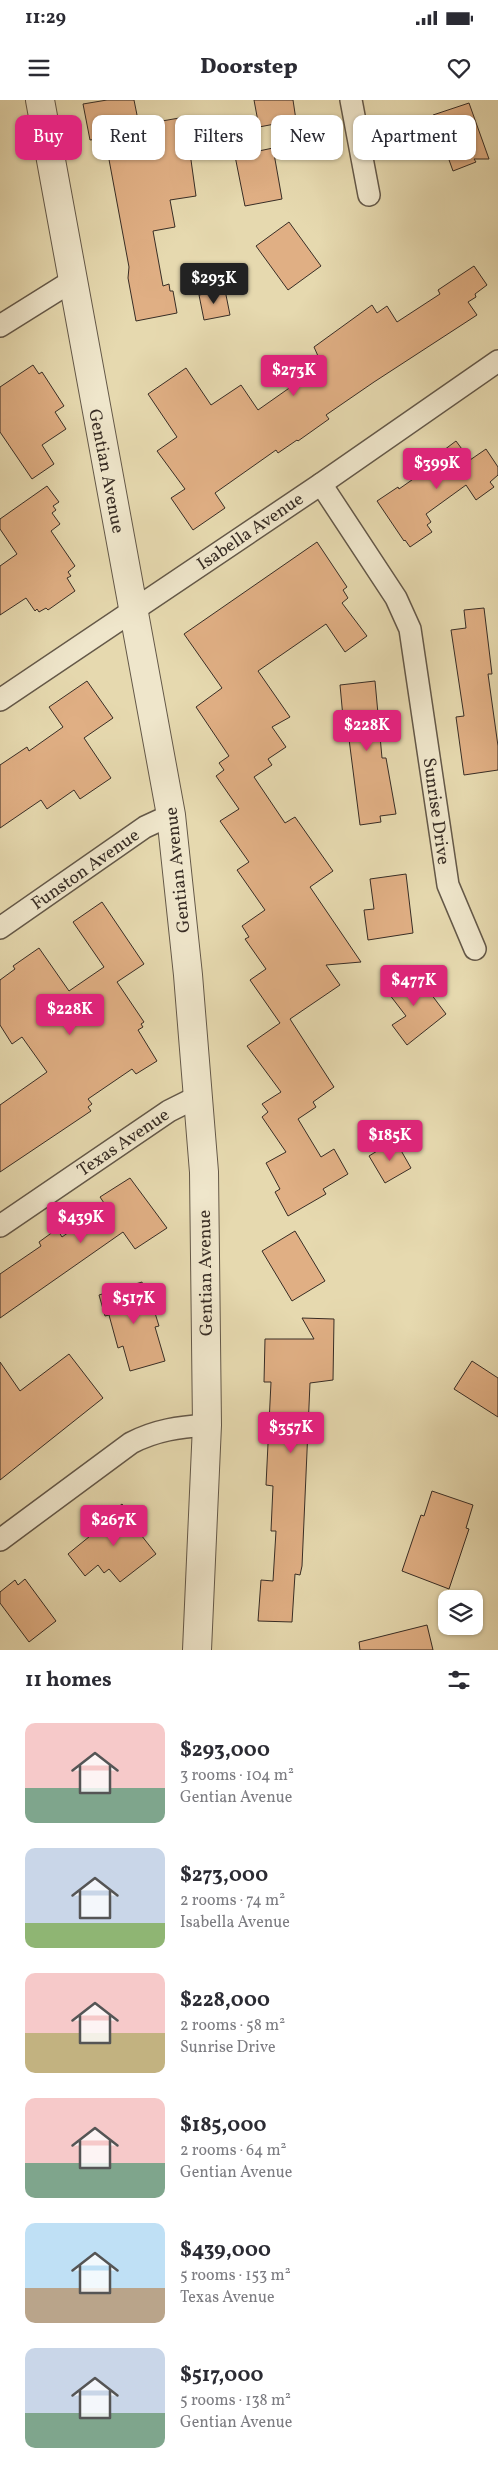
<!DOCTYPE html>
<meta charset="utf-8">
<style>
body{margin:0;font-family:Vollkorn,serif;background:#f2f2f3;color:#2b2b33;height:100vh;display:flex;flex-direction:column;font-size:19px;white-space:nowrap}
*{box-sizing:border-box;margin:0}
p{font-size:16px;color:#7c7c81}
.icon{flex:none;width:28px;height:28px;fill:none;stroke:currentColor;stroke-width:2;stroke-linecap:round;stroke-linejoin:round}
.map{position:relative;height:1550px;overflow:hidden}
.sheet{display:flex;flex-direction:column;background:#fff;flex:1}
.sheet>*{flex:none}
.banner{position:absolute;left:15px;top:15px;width:469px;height:45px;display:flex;gap:10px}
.controls{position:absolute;left:438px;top:1490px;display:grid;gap:10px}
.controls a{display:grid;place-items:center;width:45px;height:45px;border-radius:10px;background:#fff;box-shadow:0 1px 4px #0004;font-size:25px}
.price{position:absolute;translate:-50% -42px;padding:0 11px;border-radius:5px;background:#db2777;color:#fff;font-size:16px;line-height:32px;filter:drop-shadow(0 1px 2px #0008)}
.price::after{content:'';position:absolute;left:50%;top:30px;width:15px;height:11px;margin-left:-8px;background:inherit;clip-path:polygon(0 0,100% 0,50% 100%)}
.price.selected{background:#222;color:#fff}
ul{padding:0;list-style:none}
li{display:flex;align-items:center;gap:15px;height:125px;padding:0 25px}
li span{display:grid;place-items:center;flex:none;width:140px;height:100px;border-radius:10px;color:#555}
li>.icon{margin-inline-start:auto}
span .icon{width:60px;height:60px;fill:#fffc;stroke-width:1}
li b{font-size:21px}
h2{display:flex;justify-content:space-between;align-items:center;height:60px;padding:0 25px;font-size:21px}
.pill{padding:0 18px;border-radius:10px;background:#fff;box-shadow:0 1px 4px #0004;font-size:18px;line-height:45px}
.pill.selected{background:#db2777;color:#fff}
.status{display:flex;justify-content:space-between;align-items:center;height:35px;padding:0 25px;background:#fff;direction:ltr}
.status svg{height:14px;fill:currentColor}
header{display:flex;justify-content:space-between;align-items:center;height:65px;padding:0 25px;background:#fff;font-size:22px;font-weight:800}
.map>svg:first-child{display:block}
.building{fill:#e0af84;stroke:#382d25}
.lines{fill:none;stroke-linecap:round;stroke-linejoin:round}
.minor-casing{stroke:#645848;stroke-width:24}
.tertiary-casing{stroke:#645848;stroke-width:30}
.minor{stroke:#efe6cb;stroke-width:21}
.tertiary{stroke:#efe6cb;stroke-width:28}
.labels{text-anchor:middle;stroke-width:4.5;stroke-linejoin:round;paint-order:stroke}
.street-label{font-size:18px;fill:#382d25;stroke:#efe6cb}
</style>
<div class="status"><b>11:29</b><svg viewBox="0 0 49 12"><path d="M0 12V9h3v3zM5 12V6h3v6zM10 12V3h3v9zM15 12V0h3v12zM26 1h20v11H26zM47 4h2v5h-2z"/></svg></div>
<header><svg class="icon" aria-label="menu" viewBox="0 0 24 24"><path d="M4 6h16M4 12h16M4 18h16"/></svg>Doorstep<svg class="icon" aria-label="heart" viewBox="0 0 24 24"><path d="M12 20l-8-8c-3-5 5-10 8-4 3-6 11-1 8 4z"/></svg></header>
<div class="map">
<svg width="498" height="1550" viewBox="0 0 498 1550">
<rect width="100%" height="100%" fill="#e6d9af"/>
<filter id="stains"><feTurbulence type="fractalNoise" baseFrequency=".004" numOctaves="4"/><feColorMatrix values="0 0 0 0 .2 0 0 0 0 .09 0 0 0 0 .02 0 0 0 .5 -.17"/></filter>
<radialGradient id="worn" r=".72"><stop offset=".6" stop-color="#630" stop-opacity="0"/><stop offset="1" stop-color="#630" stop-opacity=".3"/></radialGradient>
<g class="building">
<path d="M107,0h27l5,25 46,-8 11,79 -26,4 5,27 -22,4 10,55 6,-2 1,7h3l4,22 -41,8 -8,-43 1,-11 -24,-129 -15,2 -7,-36z"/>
<path d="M254,0h39l3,20 -37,7z"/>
<path d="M469,3l20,56h-15l2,3 -23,9 -20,-56z"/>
<path d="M273,48l9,51 -37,7 -10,-50z"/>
<path d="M289,122l32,44 -33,24 -32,-44z"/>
<path d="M474,166l13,19 -12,9 1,3 -8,5 9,13 -103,67 -48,33 3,4 -31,22 -1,-1 -19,13 -2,-3 -61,43 10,15 -32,22 -22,-32 14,-9 -28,-38 20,-14 -29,-43 38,-26 25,37 30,-20 17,25 64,-45 -8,-18 58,-42 5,8 10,-7 10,16 43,-28 -2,-4z"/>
<path d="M225,190l5,25 -26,5 -5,-25z"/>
<path d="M33,265l6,9 3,-2 22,34 -9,6 11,17 -24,16 12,19 -22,15 -32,-47v-45z"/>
<path d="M456,341l14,19 16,-11 12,18v8l-8,7 4,5 -18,13 -10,-15 -40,29 5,8 -4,3 5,7 -22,15 -5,-7 -1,1 -27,-40 21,-14 1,2 40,-28 -3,-5z"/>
<path d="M47,386l12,16 -6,4 3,4 -4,3 8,11 -9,7 24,35 -7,6 3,4 -4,2 8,13 -27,19 -2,-2 -7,4 -2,-3 -2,2 -9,-13 -26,17v-49l17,-12 -17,-25v-10z"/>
<path d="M317,442l30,45 -4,3 5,8 -6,5 25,33 -22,16 -19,-28 -68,47 32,46 -18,10 14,20 -18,12 4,6 -18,12 31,46 10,-6 38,54 -23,16 51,75 -35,3 14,20 -50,34 44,68 -21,15 3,5 -18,12 23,38 13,-8 14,25 -25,15 3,5 -38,22 -13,-24 5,-3 -14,-26 20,-11 -24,-35 6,-5 -6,-8 19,-12 -34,-46 33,-23 -30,-43 16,-11 -21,-30 4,-2 -7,-11 23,-16 -28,-40 12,-8 -29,-41 19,-12 -23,-33 8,-6 -5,-7 10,-7 -33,-49 26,-19 -38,-54z"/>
<path d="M484,508l8,66h-4l10,72v24l-34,5 -8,-58 8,-1 -13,-86 15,-2 -2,-18z"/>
<path d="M87,581l26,37 -29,20 27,40 -31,21 -6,-9 -27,19 -6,-9 -41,28v-63l27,-18 2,4 34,-24 -14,-20z"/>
<path d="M375,581l7,77h4l10,56 -16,2 1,6 -21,3 -11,-86h-4l-5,-54z"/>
<path d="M406,774l7,59 -45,7 -4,-30 10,-1 -4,-30z"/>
<path d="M102,802l42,62 -27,18 27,40 -3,2 2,3 -5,3 19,31 -21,13 -4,-5 -44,30 4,5 -4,3 3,4 -91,61v-67l47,-33 -25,-35 -10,7 -12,-19v-45l15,-11 -2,-3 26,-18 30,43 35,-24 -31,-45z"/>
<path d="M413,870l33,44 -39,31 -15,-20 14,-9 -20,-26z"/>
<path d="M395,1040l16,28 -26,15 -16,-27z"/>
<path d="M130,1078l37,50 -32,21 -12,-17 -123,86v-44l41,-28 -2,-4 18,-13 5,8 44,-31 -6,-9z"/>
<path d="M295,1131l30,50 -33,20 -30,-50z"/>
<path d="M142,1182l5,20 4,-2 8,26 -4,1 10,34 -35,10 -7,-25 -5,2 -9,-33 -4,1 -6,-21z"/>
<path d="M302,1218l32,1 -1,61 -23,3 -8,183 -2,9 -5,-1 -3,48 -34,-1 3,-41 12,1 3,-50h-5l2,-45 -7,-1 5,-103h-7l1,-43h49z"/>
<path d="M69,1254l34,44 -103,82v-118l20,29z"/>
<path d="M472,1261l26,17v39l-44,-28z"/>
<path d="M432,1391l41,14 -7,23 3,1 -20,60 -47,-18 19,-56 3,1z"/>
<path d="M122,1404l16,20 -4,2 22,28 -36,28 -11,-13 -5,4 -6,-8 -13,11 -17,-22 27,-22 -3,-4z"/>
<path d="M25,1479l31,42 -27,21 -29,-39v-11l15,-12 3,5z"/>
<path d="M427,1525l6,25h-73l-1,-8z"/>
</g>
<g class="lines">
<g class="minor-casing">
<g id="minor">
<path d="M351,0l18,95"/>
<path d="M0,226l72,-45"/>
<path d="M321,384l75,114 14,31 38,256 27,64"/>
<path d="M0,600l321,-216 177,-123"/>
<path d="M0,828l145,-101 26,-12"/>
<path d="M0,1126l169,-115 30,-15"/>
<path d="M0,1440l131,-97c25,-13 48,-16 76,-18"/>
</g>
</g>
<g class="tertiary-casing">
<path id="tertiary" d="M40,0l131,715 17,160 16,197 3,253 -10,225"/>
</g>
<use href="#minor" class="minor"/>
<use href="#tertiary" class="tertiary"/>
</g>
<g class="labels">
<g class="street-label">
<text transform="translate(107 371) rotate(79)" y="6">Gentian Avenue</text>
<text transform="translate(250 431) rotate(-34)" y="6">Isabella Avenue</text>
<text transform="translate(437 711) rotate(82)" y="6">Sunrise Drive</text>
<text transform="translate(85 769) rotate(-35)" y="6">Funston Avenue</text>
<text transform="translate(177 770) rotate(-96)" y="6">Gentian Avenue</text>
<text transform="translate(123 1042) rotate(-34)" y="6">Texas Avenue</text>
<text transform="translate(205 1173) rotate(-91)" y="6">Gentian Avenue</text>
</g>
</g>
<rect width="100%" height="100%" filter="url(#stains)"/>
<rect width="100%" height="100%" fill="url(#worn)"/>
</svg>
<div class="controls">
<a><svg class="icon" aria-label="layers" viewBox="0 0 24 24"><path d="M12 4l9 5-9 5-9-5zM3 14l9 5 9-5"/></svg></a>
</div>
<b class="price selected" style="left:214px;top:205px">$293K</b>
<b class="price" style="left:294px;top:297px">$273K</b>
<b class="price" style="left:437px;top:390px">$399K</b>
<b class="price" style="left:367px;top:652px">$228K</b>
<b class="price" style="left:414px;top:907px">$477K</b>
<b class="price" style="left:70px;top:936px">$228K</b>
<b class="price" style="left:390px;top:1062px">$185K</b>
<b class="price" style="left:81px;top:1144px">$439K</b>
<b class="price" style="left:134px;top:1225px">$517K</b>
<b class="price" style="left:291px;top:1354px">$357K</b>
<b class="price" style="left:114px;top:1447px">$267K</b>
<div class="banner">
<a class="pill selected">Buy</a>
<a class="pill">Rent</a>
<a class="pill">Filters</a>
<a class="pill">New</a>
<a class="pill">Apartment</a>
</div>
</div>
<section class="sheet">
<h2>11 homes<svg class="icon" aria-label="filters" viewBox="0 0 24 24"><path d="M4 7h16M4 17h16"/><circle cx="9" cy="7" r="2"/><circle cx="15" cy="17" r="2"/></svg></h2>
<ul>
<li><span style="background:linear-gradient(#f6c9c9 65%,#7fa58c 0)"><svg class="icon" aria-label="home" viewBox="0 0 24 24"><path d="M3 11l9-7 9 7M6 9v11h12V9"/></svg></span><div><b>$293,000</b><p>3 rooms · 104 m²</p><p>Gentian Avenue</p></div></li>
<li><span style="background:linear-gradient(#c9d6e8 75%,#8fb573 0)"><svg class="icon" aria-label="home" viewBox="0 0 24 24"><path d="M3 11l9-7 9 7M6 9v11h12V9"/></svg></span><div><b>$273,000</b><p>2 rooms · 74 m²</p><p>Isabella Avenue</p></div></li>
<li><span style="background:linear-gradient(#f6c9c9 60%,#c2b280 0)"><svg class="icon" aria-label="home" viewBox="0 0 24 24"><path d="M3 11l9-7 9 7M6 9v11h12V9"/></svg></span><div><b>$228,000</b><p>2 rooms · 58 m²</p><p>Sunrise Drive</p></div></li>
<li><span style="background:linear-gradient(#f6c9c9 65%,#7fa58c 0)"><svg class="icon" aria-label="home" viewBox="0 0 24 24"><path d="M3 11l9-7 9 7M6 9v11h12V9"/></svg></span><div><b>$185,000</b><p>2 rooms · 64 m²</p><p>Gentian Avenue</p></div></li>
<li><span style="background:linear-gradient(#bfe0f5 65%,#b9a48a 0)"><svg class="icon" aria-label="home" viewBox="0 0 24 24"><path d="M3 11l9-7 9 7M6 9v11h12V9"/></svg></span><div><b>$439,000</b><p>5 rooms · 153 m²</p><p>Texas Avenue</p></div></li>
<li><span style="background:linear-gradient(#c9d6e8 65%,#7fa58c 0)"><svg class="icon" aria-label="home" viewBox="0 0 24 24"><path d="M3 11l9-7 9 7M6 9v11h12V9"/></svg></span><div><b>$517,000</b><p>5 rooms · 138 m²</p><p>Gentian Avenue</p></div></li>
</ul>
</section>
